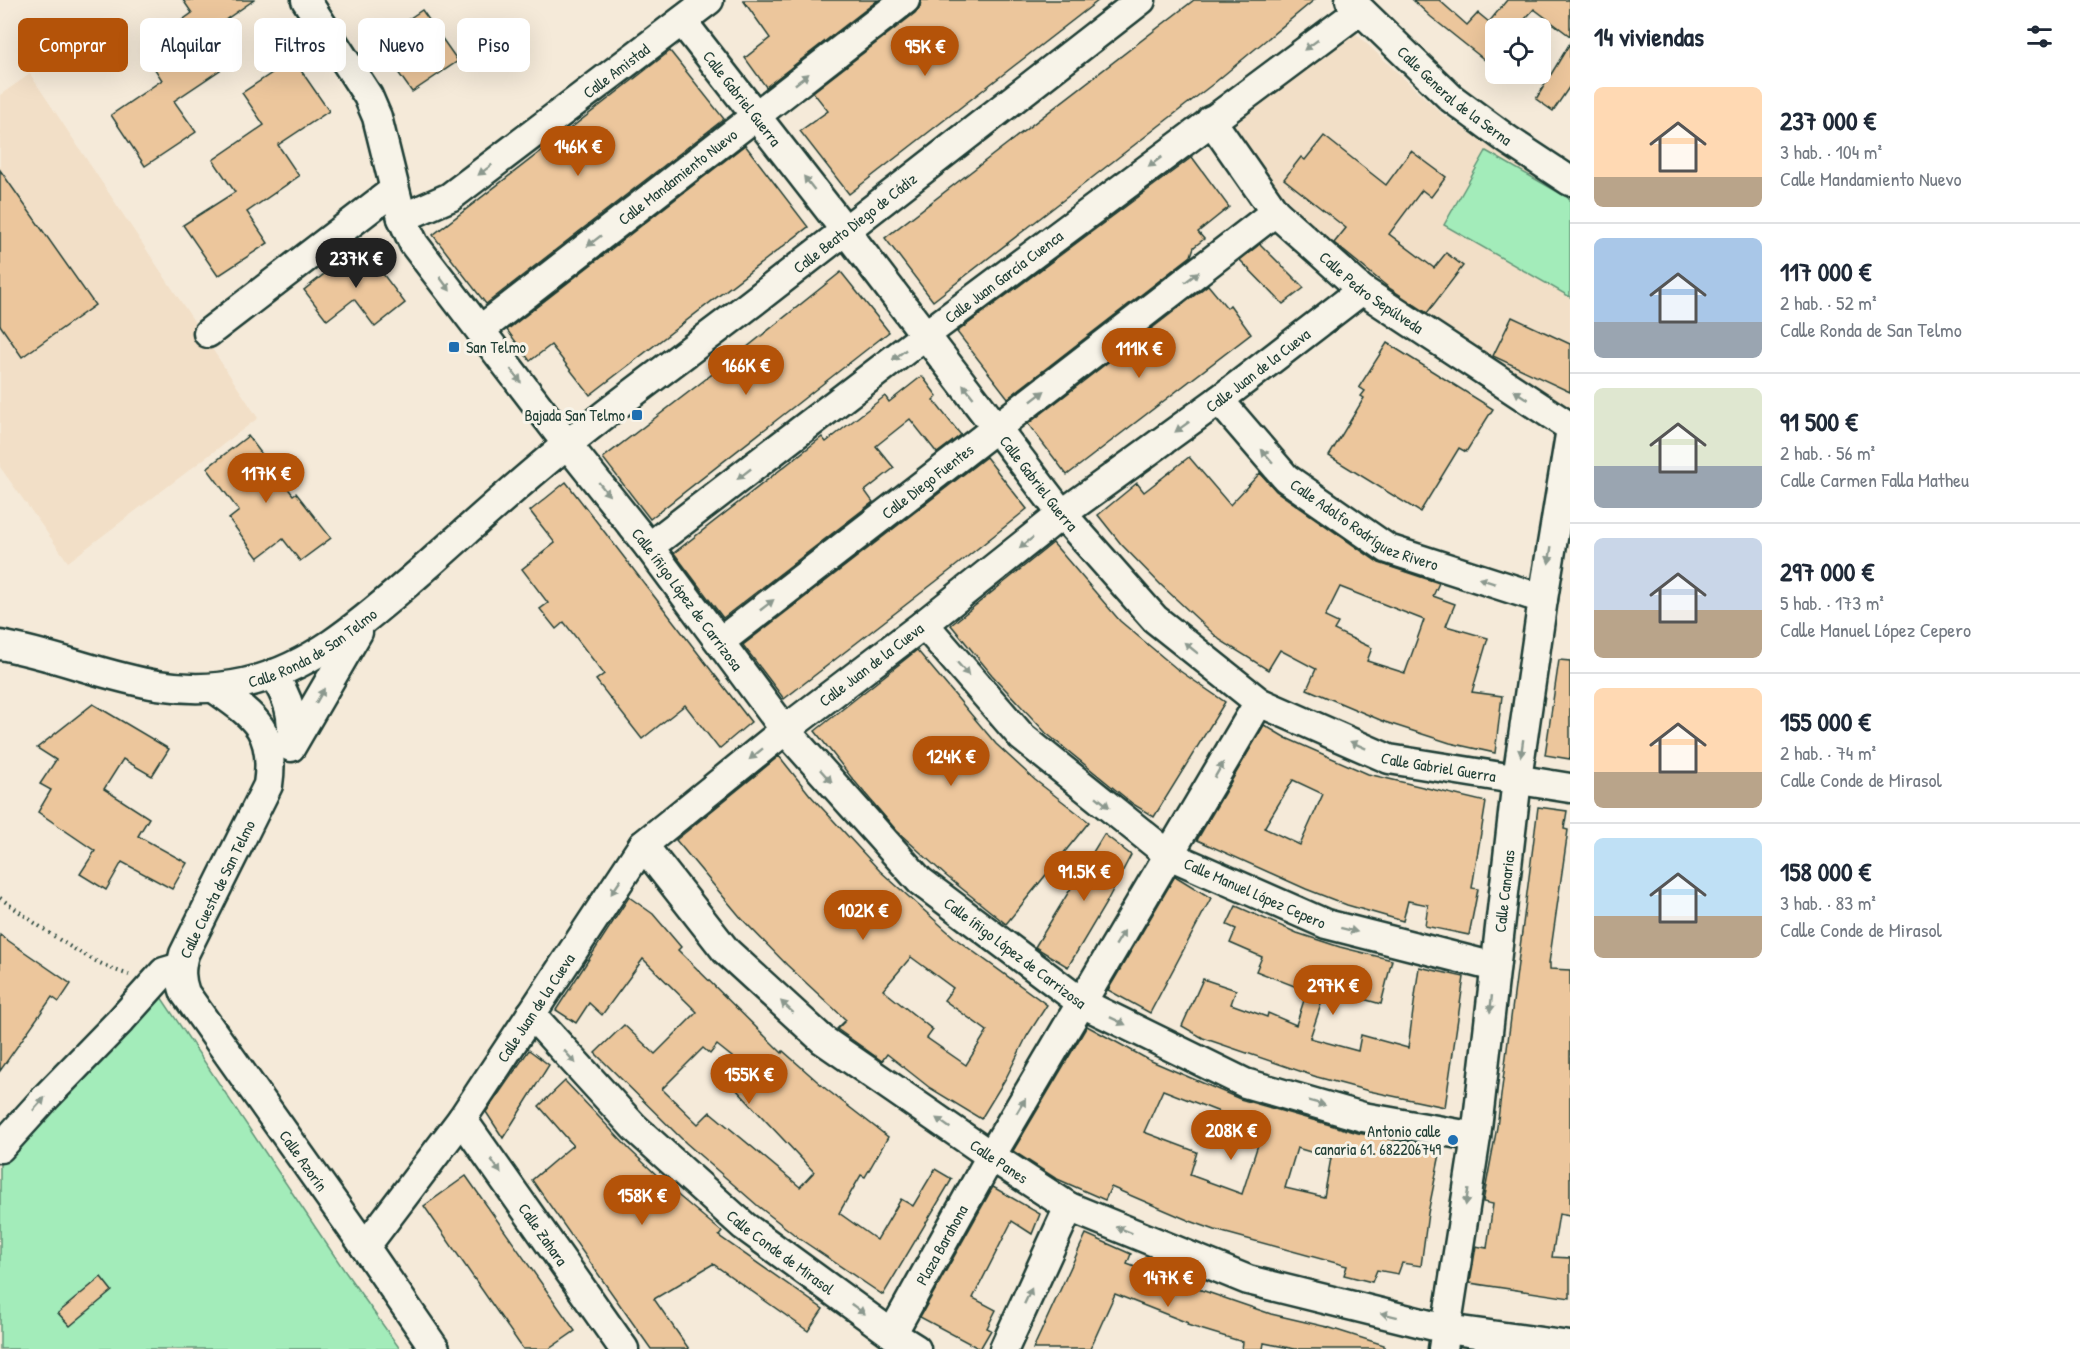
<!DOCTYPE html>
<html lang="es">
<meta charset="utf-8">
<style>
body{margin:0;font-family:"Patrick Hand",sans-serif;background:#f2f2f3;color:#1f2937;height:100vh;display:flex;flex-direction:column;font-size:22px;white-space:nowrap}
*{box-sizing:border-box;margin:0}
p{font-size:20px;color:#747a83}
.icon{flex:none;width:33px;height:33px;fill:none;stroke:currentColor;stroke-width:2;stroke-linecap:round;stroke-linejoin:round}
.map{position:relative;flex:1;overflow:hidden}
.sheet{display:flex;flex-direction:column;background:#fff;width:510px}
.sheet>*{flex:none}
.hud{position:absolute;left:18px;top:18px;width:570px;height:54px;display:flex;gap:12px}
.tools{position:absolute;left:1485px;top:18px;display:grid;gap:12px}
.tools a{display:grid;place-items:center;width:66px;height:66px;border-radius:9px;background:#fff;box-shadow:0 6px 24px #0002;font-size:30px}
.price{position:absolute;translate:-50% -51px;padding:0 14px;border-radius:21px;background:#b45309;color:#fff;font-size:20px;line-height:39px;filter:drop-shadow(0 2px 3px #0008)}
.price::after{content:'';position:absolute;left:50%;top:36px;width:18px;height:14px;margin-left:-9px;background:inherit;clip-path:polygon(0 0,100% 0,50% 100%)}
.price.current{background:#222;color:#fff}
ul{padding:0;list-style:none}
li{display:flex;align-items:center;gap:18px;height:150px;padding:0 24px}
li+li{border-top:2px solid #e0e1e3}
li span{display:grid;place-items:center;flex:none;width:168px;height:120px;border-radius:9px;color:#555}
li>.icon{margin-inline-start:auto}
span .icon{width:72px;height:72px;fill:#fffc;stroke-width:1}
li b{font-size:26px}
h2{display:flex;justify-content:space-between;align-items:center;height:72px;padding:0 24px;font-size:26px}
.tag{padding:0 21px;border-radius:9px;background:#fff;box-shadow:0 6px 24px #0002;font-size:21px;line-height:54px}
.tag.current{background:#b45309;color:#fff}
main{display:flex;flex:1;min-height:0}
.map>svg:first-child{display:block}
.built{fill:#f2dfc7}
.green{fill:#a3ecba;stroke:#619477;stroke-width:1.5}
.building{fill:#ecc69c;stroke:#1f3d34;stroke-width:1.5;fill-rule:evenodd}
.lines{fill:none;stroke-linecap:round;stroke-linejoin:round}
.minor-casing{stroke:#1f3d34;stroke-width:33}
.path{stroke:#1f3d34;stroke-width:4;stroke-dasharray:1.5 4.5;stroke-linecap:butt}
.minor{stroke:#f7f3e8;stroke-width:28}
.oneway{fill:#8b988e}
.poi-dot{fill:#1f6fb2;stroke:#f7f3e8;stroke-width:2}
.labels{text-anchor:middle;stroke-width:6;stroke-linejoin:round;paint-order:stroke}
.street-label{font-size:16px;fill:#1f3d34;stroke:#f7f3e8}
.poi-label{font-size:16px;fill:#1f3d34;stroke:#f7f3e8;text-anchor:end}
</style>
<main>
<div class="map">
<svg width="1570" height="1349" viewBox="0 0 1570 1349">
<rect width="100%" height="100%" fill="#f5ead9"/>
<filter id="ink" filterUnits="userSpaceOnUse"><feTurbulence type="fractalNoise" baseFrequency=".0167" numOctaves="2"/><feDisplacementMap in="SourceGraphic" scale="12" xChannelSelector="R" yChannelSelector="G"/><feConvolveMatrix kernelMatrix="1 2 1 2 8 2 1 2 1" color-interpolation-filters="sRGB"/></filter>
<g filter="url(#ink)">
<g class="built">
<path d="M1352,30l90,84 116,78 12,6v212l-50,-30 -98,-65 -90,-69 -54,-56 -45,-65z"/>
<path d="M30,74l228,344 -190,144 -68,-95v-372z"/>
</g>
<g class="green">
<path d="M1486,151l84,48v98l-126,-72z"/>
<path d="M159,994l185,276 56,79h-400v-185z"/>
</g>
<g class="building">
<path d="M183,0h71l-49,34 21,32 -52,35 22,31 -51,34 -34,-51 51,-35 -20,-31 50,-36z"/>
<path d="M743,0h135l-112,87 -21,-29 25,-20z"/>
<path d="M921,0h178l-250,194 -49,-63 28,-20 -15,-19 102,-79 5,-6z"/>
<path d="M1194,0h120l-101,84 -280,217 -48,-63z"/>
<path d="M1413,0h26l28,25 11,-12 11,9 18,-22h63v36l-36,-27 -17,19h-21v41l-65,-52z"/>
<path d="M422,10l36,51 -46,31 -36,-51z"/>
<path d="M1570,43v43l-17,25 -17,-12z"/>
<path d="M670,51l54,68 -238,185 -53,-69z"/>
<path d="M293,59l36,52 -51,34 21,31 -52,36 21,31 -50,33 -35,-51 52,-33 -22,-32 51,-35 -22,-32z"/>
<path d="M1324,136l62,49 25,-34 35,26 -15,20 -9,-7 -33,44 45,34 12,-15 17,13 -36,47 -38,-25 -55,-45 12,-15 -62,-49 17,-22 4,3z"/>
<path d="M745,145l63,82 -218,168 -39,-50 -21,16 -23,-31z"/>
<path d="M1192,157l37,50 -31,25 6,7 -10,8 -3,9 -183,142 -51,-66z"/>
<path d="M0,170l95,135 -73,52 -22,-32z"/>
<path d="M1260,244l44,44 -21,16 -43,-44z"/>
<path d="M361,245l44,58 -30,24 -21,-28 -27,21 -23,-30z"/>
<path d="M841,272l48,60 -239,187 -47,-61 138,-106z"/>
<path d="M1208,285l19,23 3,-3 21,29 -184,141 -39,-51z"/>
<path d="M1512,317l58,27v48l-77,-36z"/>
<path d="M1387,343l106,66 -27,43 -7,-4 -39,64 -91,-56 35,-58 -3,-2 4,-5 -6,-4z"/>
<path d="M922,376l15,20 -4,4 28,35 -24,18 -27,-34 -34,27 18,22 -29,23 8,11 -150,116 -49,-65 148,-116 4,5 59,-46 4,6z"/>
<path d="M248,436l45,59 3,-2 35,45 -31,23 -17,-22 -25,19 -29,-39 10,-8 -32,-43z"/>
<path d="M986,457l41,52 -75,60 -168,130 -41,-54z"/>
<path d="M1189,457l41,48 30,-32 16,18 103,72 60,20 -6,13 22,8 -9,22 42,12 -16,54 30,4 -7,57 -45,-10 -65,-21 -78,-33 9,-20 -36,-19 -12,20 -48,-30 -59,-55 -40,-41 -23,-29 39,-32 7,9zM1340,587l84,33 -19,53 -38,-12 5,-13 -38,-18 4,-7 -13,-6z"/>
<path d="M566,482l185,240 -32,27 -34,-44 -43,34 -46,-59 8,-6 -40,-52 -8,7 -16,-20 8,-6 -26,-34 33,-26 -25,-32z"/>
<path d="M1053,543l67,78 57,48 48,33 -71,115 -21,-13 -87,-71 -54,-58 -41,-50z"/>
<path d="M917,650l79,94 39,36 54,42 -83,102 -61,-49 -48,-44 -46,-54 -36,-46z"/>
<path d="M1559,660l11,1v98l-25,-4z"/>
<path d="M93,704l76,45 -17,27 -29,-17 -19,30 45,29 -11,18 49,27 -15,26 -50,-27 -16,28 -26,-16 15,-23 -57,-39 13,-22 -11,-6 16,-24 -19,-12z"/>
<path d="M1264,725l22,13 82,36 118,28 -14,86 6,1 -9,46 -44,-9 3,-21 -20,-4 -5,20 -56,-16 -41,-16 -109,-49zM1293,780l30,14 -23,51 -36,-17z"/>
<path d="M779,756l31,39 70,76 76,68 91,66 -20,31 -21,42 -25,41 -51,-31 -43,-34 -5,7 -45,-32 9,-9 -59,-55 -45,-46 -66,-79zM911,957l42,31 -9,12 43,31 -21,34 -39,-27 6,-8 -50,-40z"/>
<path d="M1538,807l29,4 -3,18 4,1 -19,133h1v6l20,1v246l-11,-2 -7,43 18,1v40l-100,-15 6,-37 11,2 6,-44 -10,-2 14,-75z"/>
<path d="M1104,834l27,21 -25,48 -38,64 -33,-20z"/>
<path d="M1175,876l36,22 -61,115 -42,-23z"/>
<path d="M629,897l24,17 28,33 -3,3 104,103 1,-2 43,38 62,48 -23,40 -4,-2 -22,38 38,27 24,-41 12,7 22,-37 17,10 -69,116 -83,-56 -42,-33 -72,-63 -91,-90 29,-28 31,29 42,-42 -54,-53 -41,56 -13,-12 -13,20 -20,-13zM717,1045l30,24 -13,18 80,85 -14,15 -90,-75 -12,12 -36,-35 41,-41 7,6z"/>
<path d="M1236,906l61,27 43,14 52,13 -11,44 -18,-5 6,-21 -36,-10 -23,70 48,13 3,-16 47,13 11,-81 45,10 -19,130 -76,-16 -52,-14 -114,-39 -21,-12 21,-47 33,11 -5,14 36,13 1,-4 28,12 11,-34 -51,-20 6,-14 -32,-14 6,-14 -9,-4z"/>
<path d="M0,935l71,49 -12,18 -7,-5 -52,74z"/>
<path d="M1087,1026l62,34 91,39 118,34 83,16 -13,64 -7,53 -19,-3 -4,11 -21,-4 -5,12 -28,-7 3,-9 -132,-36 -25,-9 -79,-34 -6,13 -50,-22 -42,-27zM1163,1090l100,39 -21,65 -52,-19 7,-23 -53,-20zM1297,1148l34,10 -7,39 -39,-9z"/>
<path d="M529,1050l20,15 -46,73 -17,-26z"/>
<path d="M565,1081l65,69 50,47 42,35 -3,4 104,73 -15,22 -95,-67 -59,35 35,50h-38l-119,-169 41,-35 -34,-39z"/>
<path d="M466,1176l109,155 -26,18h-26l-99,-143z"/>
<path d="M993,1187l47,27 -8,20 -20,-13 -39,77 23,12 -9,18 4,2 -11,19 -60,-32z"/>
<path d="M1086,1234l45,20 -4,10 19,7 125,43 56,13 57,18v4h-89l-31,-6 -1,6h-21l1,-7 -56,-17 1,-2 -73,-29 -25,55h-57z"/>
<path d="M101,1277l11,14 -42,35 -12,-13z"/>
</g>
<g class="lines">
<g class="minor-casing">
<g id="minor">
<path id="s1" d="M306,0l62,96 9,21 25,101 12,26 153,200 82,103 136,183 135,151 162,122 163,80 118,34 113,20"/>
<path id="s2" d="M1350,0l101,98 57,42 62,41"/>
<path id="s3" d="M682,21l173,222 207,271 93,105 104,83 130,57 181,29"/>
<path id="s4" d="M1211,120l64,92 87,78 208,137"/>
<path id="s5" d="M402,218l48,-21 259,-197"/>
<path id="s6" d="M480,330l425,-330"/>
<path d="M208,333l186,-143"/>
<path id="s7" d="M1219,400l67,78 102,71 155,50"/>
<path id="s8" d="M649,547l275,-211 435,-325"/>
<path id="s9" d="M924,624l98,113 147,118 157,69 169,43"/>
<path id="s10" d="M721,641l554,-429"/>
<path id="s11" d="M0,645c85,15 154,58 244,38 69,-15 122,-64 174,-109 50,-44 100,-91 152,-132 60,-48 122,-93 182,-139 130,-101 259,-202 389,-303"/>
<path d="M273,674c16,26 21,40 18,70"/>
<path id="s12" d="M214,688c41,29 62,42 54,97l-84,169c-4,15 -4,25 1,39l180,254 70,102"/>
<path d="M291,747l67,-115"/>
<path id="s13" d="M643,845l83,106 97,89 168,116 78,51 179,73 198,49 124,17"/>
<path id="s14" d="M531,1014l103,113 110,99 148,108 24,15"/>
<path id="s15" d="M462,1119l162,230"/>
<path d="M0,1148l47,-52 73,-75 44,-49 17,-5"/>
<path id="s16" d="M365,1247l97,-128 181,-274 142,-115 139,-106 138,-110 157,-114 143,-110"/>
<path id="s17" d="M892,1334l99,-178 268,-454"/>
<path d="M1004,1349l65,-142"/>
<path id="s18" d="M1443,1349l33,-212 41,-358 26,-180 27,-164"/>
</g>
</g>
<path class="path" d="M0,898c41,29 81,61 129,77"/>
<use href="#minor" class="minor"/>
</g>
<defs><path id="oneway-solid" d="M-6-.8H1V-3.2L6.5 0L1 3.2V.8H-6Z" transform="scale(1.5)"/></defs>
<g class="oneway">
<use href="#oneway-solid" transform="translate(1311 45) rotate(144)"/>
<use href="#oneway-solid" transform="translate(802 79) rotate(-38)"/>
<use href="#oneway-solid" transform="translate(1155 162) rotate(143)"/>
<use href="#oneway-solid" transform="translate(485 170) rotate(143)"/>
<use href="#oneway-solid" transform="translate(809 183) rotate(-128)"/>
<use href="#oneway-solid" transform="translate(594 241) rotate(142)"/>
<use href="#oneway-solid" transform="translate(1192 277) rotate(-38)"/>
<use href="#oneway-solid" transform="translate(445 284) rotate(53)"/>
<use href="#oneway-solid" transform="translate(899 355) rotate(142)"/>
<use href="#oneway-solid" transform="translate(516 376) rotate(53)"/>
<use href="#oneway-solid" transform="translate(968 391) rotate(-128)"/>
<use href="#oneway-solid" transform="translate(1521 395) rotate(-146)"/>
<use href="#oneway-solid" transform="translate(1038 396) rotate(-38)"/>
<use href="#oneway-solid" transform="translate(1182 427) rotate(144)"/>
<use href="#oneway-solid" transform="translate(1267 456) rotate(-131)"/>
<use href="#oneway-solid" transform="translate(744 474) rotate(142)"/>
<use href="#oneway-solid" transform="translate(604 489) rotate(51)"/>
<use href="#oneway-solid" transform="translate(1026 543) rotate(141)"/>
<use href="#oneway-solid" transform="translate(1550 555) rotate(99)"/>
<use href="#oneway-solid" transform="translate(1487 581) rotate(-162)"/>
<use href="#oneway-solid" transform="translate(767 605) rotate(-38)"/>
<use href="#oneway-solid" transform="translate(1191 648) rotate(-141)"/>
<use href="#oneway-solid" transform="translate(963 669) rotate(49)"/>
<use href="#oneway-solid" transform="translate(320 696) rotate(-60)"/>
<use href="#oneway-solid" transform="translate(1358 745) rotate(-156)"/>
<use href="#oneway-solid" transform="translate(1522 748) rotate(98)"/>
<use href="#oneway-solid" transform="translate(756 754) rotate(141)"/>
<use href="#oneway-solid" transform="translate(1219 770) rotate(-60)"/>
<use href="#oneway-solid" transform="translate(826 776) rotate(48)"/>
<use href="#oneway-solid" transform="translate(1103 802) rotate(39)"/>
<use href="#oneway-solid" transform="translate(616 887) rotate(124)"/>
<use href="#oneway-solid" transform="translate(1349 930) rotate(14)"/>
<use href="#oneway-solid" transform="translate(1120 938) rotate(-59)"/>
<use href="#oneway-solid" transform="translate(1491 1004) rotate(96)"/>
<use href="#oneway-solid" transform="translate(787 1007) rotate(-137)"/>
<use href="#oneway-solid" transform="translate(1118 1021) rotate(26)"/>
<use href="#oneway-solid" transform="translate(570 1057) rotate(48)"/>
<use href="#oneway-solid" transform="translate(1317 1103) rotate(16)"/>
<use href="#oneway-solid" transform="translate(39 1104) rotate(-48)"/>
<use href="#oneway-solid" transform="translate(1021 1106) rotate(-59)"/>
<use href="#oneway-solid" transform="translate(943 1123) rotate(-145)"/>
<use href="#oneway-solid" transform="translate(496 1166) rotate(55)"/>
<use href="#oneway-solid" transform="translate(1467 1197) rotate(99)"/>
<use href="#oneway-solid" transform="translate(1124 1230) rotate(-158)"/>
<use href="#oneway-solid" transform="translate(1028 1296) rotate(-65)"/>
<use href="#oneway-solid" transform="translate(858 1309) rotate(36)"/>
<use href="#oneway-solid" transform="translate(1389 1315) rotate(-166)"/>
</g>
</g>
<g class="poi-dot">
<rect x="448" y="341" width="12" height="12" rx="3"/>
<rect x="631" y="409" width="12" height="12" rx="3"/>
<circle cx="1453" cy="1140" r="6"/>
</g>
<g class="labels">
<g class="street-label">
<text dy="6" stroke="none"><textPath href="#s5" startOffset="261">Calle Amistad</textPath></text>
<text dy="6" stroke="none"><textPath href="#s2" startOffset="142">Calle General de la Serna</textPath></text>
<text dy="6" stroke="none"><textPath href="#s3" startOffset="98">Calle Gabriel Guerra</textPath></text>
<text dy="6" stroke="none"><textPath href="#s6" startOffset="250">Calle Mandamiento Nuevo</textPath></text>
<text dy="6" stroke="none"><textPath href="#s11" startOffset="1018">Calle Beato Diego de Cádiz</textPath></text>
<text dy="6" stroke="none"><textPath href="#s8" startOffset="446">Calle Juan García Cuenca</textPath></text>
<text dy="6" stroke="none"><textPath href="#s4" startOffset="238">Calle Pedro Sepúlveda</textPath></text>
<text dy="6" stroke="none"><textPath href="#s16" startOffset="1266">Calle Juan de la Cueva</textPath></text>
<text dy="6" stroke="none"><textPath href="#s10" startOffset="261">Calle Diego Fuentes</textPath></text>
<text dy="6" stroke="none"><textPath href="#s3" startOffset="584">Calle Gabriel Guerra</textPath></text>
<text dy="6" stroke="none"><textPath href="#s7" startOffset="195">Calle Adolfo Rodríguez Rivero</textPath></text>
<text dy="6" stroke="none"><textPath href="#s1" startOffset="718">Calle íñigo López de Carrizosa</textPath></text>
<text dy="6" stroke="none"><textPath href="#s11" startOffset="327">Calle Ronda de San Telmo</textPath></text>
<text dy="6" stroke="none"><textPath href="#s16" startOffset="780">Calle Juan de la Cueva</textPath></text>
<text dy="6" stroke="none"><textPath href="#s3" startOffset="1088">Calle Gabriel Guerra</textPath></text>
<text transform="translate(217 889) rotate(-64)" y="6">Calle Cuesta de San Telmo</text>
<text dy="6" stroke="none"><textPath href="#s9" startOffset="432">Calle Manuel López Cepero</textPath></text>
<text dy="6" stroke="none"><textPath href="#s18" startOffset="462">Calle Canarias</textPath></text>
<text dy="6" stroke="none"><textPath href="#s1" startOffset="1203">Calle íñigo López de Carrizosa</textPath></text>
<text dy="6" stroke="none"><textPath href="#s16" startOffset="294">Calle Juan de la Cueva</textPath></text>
<text dy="6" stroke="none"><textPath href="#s12" startOffset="554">Calle Azorín</textPath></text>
<text dy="6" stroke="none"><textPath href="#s13" startOffset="480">Calle Panes</textPath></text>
<text dy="6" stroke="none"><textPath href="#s15" startOffset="141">Calle Zahara</textPath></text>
<text dy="6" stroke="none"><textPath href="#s17" startOffset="102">Plaza Barahona</textPath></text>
<text dy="6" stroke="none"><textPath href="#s14" startOffset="346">Calle Conde de Mirasol</textPath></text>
</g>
<g class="poi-label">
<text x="466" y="353" text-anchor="start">San Telmo</text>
<text x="625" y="421">Bajada San Telmo</text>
<text x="1441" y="1137">Antonio calle<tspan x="1441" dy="18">canaria 61. 682206749</tspan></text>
</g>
</g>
</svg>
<div class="tools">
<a><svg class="icon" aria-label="locate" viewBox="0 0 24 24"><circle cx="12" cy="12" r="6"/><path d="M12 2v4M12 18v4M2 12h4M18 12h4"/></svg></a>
</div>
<b class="price" style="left:925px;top:77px">95K €</b>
<b class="price" style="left:578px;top:177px">146K €</b>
<b class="price current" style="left:356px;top:289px">237K €</b>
<b class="price" style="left:1139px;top:379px">111K €</b>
<b class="price" style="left:746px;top:396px">166K €</b>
<b class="price" style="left:266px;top:504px">117K €</b>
<b class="price" style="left:951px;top:787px">124K €</b>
<b class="price" style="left:1084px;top:902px">91.5K €</b>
<b class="price" style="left:863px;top:941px">102K €</b>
<b class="price" style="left:1333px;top:1016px">297K €</b>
<b class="price" style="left:749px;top:1105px">155K €</b>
<b class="price" style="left:1231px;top:1161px">208K €</b>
<b class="price" style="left:642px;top:1226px">158K €</b>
<b class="price" style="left:1168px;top:1308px">147K €</b>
<div class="hud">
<a class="tag current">Comprar</a>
<a class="tag">Alquilar</a>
<a class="tag">Filtros</a>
<a class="tag">Nuevo</a>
<a class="tag">Piso</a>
</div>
</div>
<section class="sheet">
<h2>14 viviendas<svg class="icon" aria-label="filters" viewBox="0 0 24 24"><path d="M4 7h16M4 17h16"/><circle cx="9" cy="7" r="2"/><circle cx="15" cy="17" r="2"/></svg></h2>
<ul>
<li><span style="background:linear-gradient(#ffd9b3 75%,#b9a48a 0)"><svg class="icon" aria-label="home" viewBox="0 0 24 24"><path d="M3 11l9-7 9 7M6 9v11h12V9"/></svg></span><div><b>237 000 €</b><p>3 hab. · 104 m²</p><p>Calle Mandamiento Nuevo</p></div></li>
<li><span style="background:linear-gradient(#a9c7e8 70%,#9aa5b1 0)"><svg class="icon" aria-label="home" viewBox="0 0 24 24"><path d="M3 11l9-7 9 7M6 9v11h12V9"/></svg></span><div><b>117 000 €</b><p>2 hab. · 52 m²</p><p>Calle Ronda de San Telmo</p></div></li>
<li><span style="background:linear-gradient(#dfe7d0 65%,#9aa5b1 0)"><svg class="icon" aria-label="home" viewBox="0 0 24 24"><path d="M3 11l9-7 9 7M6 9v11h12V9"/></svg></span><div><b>91 500 €</b><p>2 hab. · 56 m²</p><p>Calle Carmen Falla Matheu</p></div></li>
<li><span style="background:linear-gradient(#c9d6e8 60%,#b9a48a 0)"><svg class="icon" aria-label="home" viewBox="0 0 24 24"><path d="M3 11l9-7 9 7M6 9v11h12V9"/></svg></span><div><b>297 000 €</b><p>5 hab. · 173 m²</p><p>Calle Manuel López Cepero</p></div></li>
<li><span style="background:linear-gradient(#ffd9b3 70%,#b9a48a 0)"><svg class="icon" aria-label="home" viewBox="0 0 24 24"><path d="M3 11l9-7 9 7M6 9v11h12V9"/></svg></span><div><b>155 000 €</b><p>2 hab. · 74 m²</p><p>Calle Conde de Mirasol</p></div></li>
<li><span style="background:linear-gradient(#bfe0f5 65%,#b9a48a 0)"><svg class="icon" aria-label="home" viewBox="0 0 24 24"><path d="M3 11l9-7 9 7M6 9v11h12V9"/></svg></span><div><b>158 000 €</b><p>3 hab. · 83 m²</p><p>Calle Conde de Mirasol</p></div></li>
</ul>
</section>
</main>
